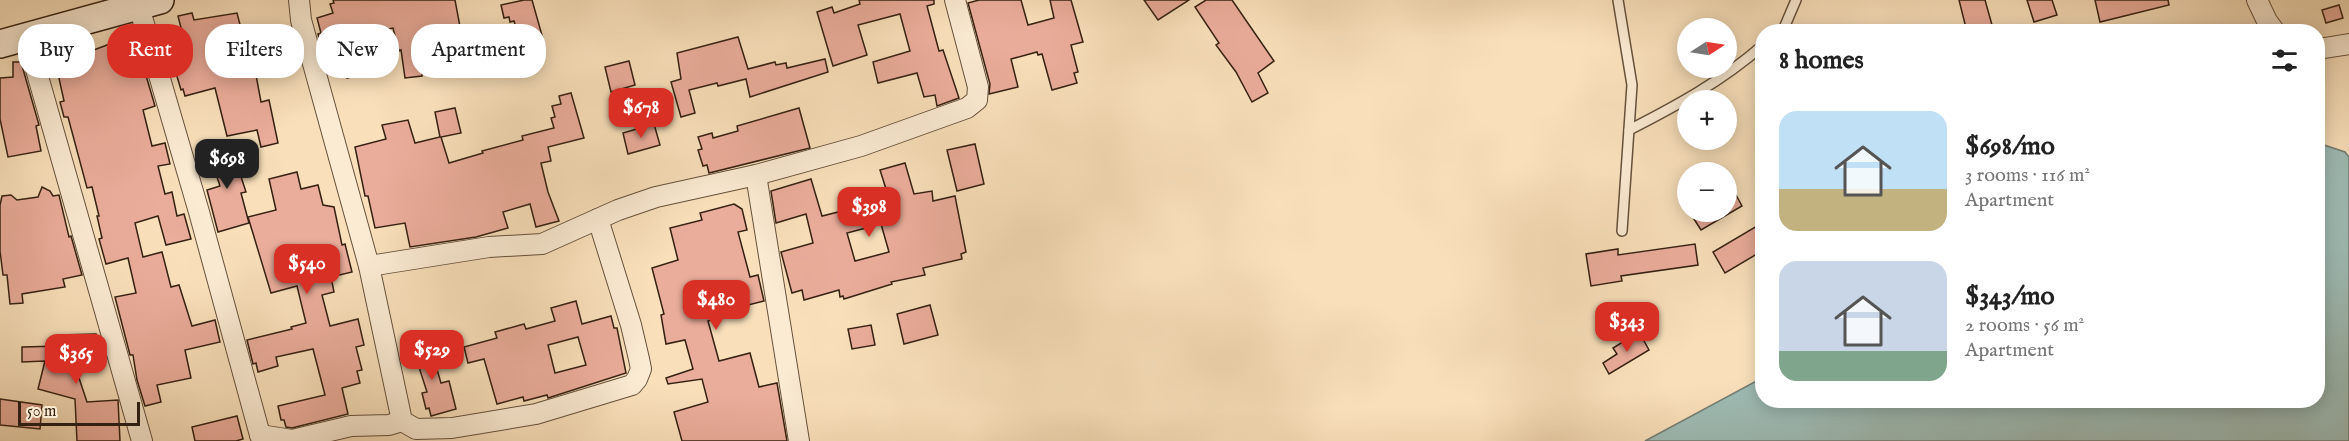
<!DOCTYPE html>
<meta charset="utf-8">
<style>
body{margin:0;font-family:"IM FELL English",serif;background:#f2f2f2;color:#222;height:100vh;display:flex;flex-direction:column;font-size:22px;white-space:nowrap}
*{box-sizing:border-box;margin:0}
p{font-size:20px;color:#767676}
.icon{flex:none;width:33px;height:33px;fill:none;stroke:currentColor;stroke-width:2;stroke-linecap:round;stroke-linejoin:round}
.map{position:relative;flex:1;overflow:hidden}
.side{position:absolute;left:1755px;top:24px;width:570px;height:384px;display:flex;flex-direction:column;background:#fff;border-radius:24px;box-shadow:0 3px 15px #0003}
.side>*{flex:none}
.hud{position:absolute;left:18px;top:24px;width:570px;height:54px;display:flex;gap:12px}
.needle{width:39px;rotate:78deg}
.controls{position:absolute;left:1677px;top:18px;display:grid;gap:12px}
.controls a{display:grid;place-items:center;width:60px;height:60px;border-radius:50%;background:#fff;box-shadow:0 3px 15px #0003;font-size:30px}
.scale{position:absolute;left:18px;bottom:15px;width:122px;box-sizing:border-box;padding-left:6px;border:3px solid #352112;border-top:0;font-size:16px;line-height:21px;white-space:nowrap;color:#352112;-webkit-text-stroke:4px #fbebd3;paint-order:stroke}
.price{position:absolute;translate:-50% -51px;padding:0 14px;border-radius:12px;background:#d93025;color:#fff;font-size:20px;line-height:39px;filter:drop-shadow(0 2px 3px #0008)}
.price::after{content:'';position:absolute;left:50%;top:36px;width:18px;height:14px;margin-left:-9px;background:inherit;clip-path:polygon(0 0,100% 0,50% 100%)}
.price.selected{background:#222;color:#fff}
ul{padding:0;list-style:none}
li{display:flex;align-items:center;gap:18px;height:150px;padding:0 24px}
li span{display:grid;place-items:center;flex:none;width:168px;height:120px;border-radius:18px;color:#555}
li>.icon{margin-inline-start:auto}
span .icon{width:72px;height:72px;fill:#fffc;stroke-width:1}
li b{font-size:26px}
h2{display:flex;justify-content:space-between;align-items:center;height:72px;padding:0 24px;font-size:26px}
.pill{padding:0 21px;border-radius:24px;background:#fff;box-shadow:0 3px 15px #0003;font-size:21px;line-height:54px}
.pill.selected{background:#d93025;color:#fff}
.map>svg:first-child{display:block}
.water{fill:#9ebcb5;stroke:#747e74;stroke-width:1.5}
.building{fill:#ebad9b;stroke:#352112;stroke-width:1.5;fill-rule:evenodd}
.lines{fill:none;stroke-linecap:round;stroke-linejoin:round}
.lane-casing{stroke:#66513c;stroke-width:12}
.street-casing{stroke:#66513c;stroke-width:22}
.secondary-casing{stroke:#352112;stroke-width:30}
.lane{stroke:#fbebd3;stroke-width:9}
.street{stroke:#fbebd3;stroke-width:20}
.secondary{stroke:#fbebd3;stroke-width:27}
</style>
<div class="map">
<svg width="2349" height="441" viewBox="0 0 2349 441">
<rect width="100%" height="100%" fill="#f9e0bb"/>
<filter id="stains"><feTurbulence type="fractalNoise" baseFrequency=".00333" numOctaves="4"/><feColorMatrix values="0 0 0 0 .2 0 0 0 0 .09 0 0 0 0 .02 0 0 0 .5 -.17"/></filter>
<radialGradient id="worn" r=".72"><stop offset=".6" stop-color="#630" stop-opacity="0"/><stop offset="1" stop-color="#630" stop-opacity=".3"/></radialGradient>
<path class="water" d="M2318,143l27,9 4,5v284h-704l117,-63v22h556z"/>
<g class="building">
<path d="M333,0h122l6,32 -36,8 3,17 -6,1 3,14 -3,1v3l-17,2 -4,-28 -2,1 -6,-23 -32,6 10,38 -24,6 -9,-37 -17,5 -3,-12 3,-1 -4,-15 16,-5 -3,-9 4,-1z"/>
<path d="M524,0h8l13,46 -22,6 -9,-31 -4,1 -1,-5 -5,1 -3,-13z"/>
<path d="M859,0h75v4l-7,2 12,45 4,-1 16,48 -22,8 -2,-11 -11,2 -7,-24 -39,10 -5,-21 37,-11 -10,-37 -42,11 9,30 -34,11 -16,-54 15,-5 2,6 26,-9z"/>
<path d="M979,0h42l7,25 26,-7 -4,-18h21l12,42 -12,3 7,27 -4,1 3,10 -25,7 -10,-36 -4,1 -1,-3 -26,7 7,28 -29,7 1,-10 -22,-81z"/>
<path d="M1144,0h45l-31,20z"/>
<path d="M1206,0h26l42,61 -16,12 10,20 -16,9 -16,-30 -20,-27 3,-2 -24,-36z"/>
<path d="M1959,0h26l9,32h-27z"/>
<path d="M2027,0h25l5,15 -23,7z"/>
<path d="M2095,0h73l1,5 -69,17z"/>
<path d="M2339,5l4,13 -17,5 -4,-13z"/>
<path d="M192,13l2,7 43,-7 6,23 7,-1 3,7 36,-8 6,24 -21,5 2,7 -20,5 5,27 8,-2 9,43 -17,4 -4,-17 -30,6 -12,-48 -30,8 -2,-7 -2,1 -5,-17h2l-4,-20h3l-6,-23 10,-2 -3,-12z"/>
<path d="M134,35l21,71 -12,4 9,36 13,-3 5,21 -12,2 7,28 7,-2 5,24 7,-2 7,25 -25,6 -8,-29 -23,7 8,34 19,-5 9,35 8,-2 13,41 23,-6 5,22 -35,8 6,28 -34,7 4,17 -16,4 -8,-26 -4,-25h-3l-15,-58 21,-4 -8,-35 -22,6 -7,-25 3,-1 -5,-22h2l-7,-29 -5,1 -19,-71h-4l-4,-15 4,-1 -9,-41 36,-9z"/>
<path d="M738,37l10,32 27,-7 1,3 10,-2 1,5 38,-9 3,13 -78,25 -4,-18 -28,7 -1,-3 -28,7 6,23 -14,4 -10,-35 10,-3 -4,-26z"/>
<path d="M629,61l6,24 -24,7 -6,-25z"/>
<path d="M13,62h8l18,63 -3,1 5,25 -33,6 -8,-38v-41l13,-1z"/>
<path d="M571,93l13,45 -36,9 3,14 -10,2 7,29 11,29 -23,6 -6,-23 -27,8 5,16 -32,9 -66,10 -5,-24 -30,5 -7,-32h-3l-10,-49 31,-8 -4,-14 26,-5 7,23 25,-6 -5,-25 20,-4 6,25 -20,4 8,26 34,-10 -1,-2 41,-11 -1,-4 32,-8 -3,-10 4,-1 -3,-11 9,-2 -2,-8z"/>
<path d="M799,108l11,40 -101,25 -2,-8 -4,1 -5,-16 4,-1 -4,-12 14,-4 1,5 25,-7 -1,-5z"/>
<path d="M654,124l6,21 -32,9 -5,-21z"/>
<path d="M230,143l16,49 -5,1 8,30 -31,9 -11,-42 13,-4 -12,-36z"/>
<path d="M975,144l9,40 -27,7 -10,-41z"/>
<path d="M905,163l9,31 18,-3 1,10 22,-5 11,56 -5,2 1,5 -39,9 2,7 -34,7 1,2 -48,15 -1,-3 -3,1 -1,-7 -35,10 -2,-10 -10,3 -11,-41 32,-9 -7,-29 -30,9 -5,-32 40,-12 11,37 60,-15 -3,-11 7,-1 -6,-19zM881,224l8,28 -34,9 -8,-28z"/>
<path d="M297,172l4,17 17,-4 5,20 11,2 8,38 3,-1 7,28 -21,5 3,15 -12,3 8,31 28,-7 6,26 -8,2 6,23 -5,1 3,12 -18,5 6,26 -56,14 -6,-1 -2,-7h-3l-3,-14 47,-11 -12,-46 -37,8 2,9 -20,6 -2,-9 -3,1 -6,-24 45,-11 -1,-2 15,-4 -9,-37 -26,7 -23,-76 28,-7 -7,-31z"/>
<path d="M42,187l8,4 3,5 6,-1 10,42 2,-1 11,39 -19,4 2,8 -43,7 1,9 -13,1 -3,-29h-4l-3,-24v-46l2,-9 9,-1 6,5 21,-3z"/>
<path d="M1736,195l6,11 -41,24 -7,-11 14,-7h18v-11z"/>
<path d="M734,204l8,5 5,21 -9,2 12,45 8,-2 6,26 -32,8 1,5 -25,7 11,40 31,-8 9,34 18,-4 10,58h-105l-8,-29 34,-10 -6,-23 -34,5 -2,-6 27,-9 -8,-29 -19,4 -5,-29 3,-1 -12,-46 26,-8 -8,-32 32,-8 -2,-7z"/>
<path d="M1762,223v28l-37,22 -12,-21z"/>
<path d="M1695,244l3,21 -77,11 1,5 -31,5 -5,-32 32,-5v6z"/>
<path d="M576,301l6,23 29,-8 3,12h3l9,45 -78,25 -1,-3 -23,6 -1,-4 -26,7 -13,-45 -16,4 -4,-16 33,-9 -2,-6 29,-8 2,5 29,-8 -4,-13zM578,337l8,28 -31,8 -7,-28z"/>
<path d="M930,305l8,30 -34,9 -7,-30z"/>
<path d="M871,325l4,20 -23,4 -4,-20z"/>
<path d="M1639,332l10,18 -40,24 -6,-11 14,-9 -4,-6z"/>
<path d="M96,334l2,26h-25l14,42 31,-2 2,41h-43l-2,-42 -37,-10 7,-28 -23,1v-15l39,-1 -2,-11z"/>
<path d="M429,342l12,41 8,-2 7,28 -25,7 -2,-8 -3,1 -4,-16 5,-1 -10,-31 -5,2 -4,-15z"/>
<path d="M0,399l42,6 -2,24 -40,-4z"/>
<path d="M237,416l6,23 -7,2h-41l-3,-14z"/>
</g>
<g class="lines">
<g class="lane-casing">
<g id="lane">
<path d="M1618,0l14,85 -10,146"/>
<path d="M1780,32l4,-4 12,-28"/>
<path d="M1629,130c47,-24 93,-49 133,-84"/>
</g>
</g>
<g class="street-casing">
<g id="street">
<path d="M137,0l62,212 61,223"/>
<path d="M299,0l2,20 68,246 33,155"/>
<path d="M2257,0l10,21 8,11"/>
<path d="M27,38l115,403"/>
<path d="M2318,49l31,-5"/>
<path d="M756,175l43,266"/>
<path d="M369,266l120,-19 53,-3 76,-34 38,-13 100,-22 105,-29 106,-38 10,-8 1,-13 -23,-87"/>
<path d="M260,435l32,5 59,-14 38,-1 13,-4 14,8 36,-1 84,-14 96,-29 5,-6 4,-10 -2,-10 -8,-34 -33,-106"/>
</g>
</g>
<g class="secondary-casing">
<path id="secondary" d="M0,44l160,-44"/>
</g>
<use href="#lane" class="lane"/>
<use href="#street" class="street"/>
<use href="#secondary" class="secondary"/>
</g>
<rect width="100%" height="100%" filter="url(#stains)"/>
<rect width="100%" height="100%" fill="url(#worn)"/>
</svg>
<div class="controls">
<a><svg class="needle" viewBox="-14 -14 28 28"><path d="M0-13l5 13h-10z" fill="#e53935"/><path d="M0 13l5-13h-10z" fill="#767676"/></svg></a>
<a>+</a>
<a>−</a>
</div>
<div class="scale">50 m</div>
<b class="price" style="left:641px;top:139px">$678</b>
<b class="price selected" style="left:227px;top:190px">$698</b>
<b class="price" style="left:869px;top:238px">$398</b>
<b class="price" style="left:307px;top:295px">$540</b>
<b class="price" style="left:716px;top:331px">$480</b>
<b class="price" style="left:1627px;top:353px">$343</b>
<b class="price" style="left:432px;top:381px">$529</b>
<b class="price" style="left:76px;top:385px">$365</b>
<div class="hud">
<a class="pill">Buy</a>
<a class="pill selected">Rent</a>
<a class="pill">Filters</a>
<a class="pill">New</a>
<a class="pill">Apartment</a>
</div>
<section class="side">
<h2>8 homes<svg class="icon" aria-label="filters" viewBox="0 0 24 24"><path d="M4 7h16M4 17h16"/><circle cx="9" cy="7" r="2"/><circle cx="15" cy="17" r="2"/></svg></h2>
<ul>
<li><span style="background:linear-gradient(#bfe0f5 65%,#c2b280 0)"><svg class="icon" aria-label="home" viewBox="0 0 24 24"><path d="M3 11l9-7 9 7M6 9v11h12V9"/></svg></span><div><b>$698/mo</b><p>3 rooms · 116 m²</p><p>Apartment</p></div></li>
<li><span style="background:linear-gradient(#c9d6e8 75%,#7fa58c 0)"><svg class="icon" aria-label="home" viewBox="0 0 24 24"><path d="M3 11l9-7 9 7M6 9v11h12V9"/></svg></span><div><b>$343/mo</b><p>2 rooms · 56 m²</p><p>Apartment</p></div></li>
</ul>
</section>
</div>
